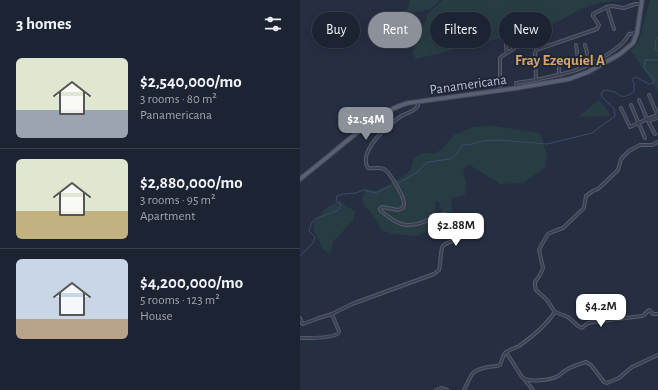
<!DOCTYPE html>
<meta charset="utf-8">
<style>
body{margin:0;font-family:"Alegreya Sans",sans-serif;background:#292f3e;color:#f1f3f6;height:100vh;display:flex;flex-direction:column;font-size:15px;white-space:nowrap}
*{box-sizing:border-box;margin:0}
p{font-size:13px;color:#a0a4ac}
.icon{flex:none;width:22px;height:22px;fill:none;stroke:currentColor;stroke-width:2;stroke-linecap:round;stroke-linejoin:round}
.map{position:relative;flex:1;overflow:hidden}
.drawer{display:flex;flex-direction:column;background:#1c2332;width:300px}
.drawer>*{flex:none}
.top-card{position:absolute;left:12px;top:12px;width:286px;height:36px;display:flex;gap:8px}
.price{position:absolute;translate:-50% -34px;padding:0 9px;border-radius:8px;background:#fff;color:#222;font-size:13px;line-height:26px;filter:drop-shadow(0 1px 2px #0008)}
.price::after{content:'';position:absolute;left:50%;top:24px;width:12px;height:9px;margin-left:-6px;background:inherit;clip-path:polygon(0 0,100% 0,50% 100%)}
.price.selected{background:#8c9099;color:#fff}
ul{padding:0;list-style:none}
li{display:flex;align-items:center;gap:12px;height:100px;padding:0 16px}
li+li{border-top:1px solid #3a404d}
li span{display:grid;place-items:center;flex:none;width:112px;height:80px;border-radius:6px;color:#555}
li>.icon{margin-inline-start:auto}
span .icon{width:48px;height:48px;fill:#fffc;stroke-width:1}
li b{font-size:17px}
h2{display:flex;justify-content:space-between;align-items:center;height:48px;padding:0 16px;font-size:17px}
.tag{padding:0 14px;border-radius:18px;background:#1c2332;box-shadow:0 2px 10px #0003,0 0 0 1px #3a404d;font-size:14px;line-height:36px}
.tag.selected{background:#8c9099;color:#fff}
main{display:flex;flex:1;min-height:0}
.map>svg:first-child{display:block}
.green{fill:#283d43}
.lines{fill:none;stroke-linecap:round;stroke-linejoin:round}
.stream{stroke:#3c4a6b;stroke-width:1}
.street-casing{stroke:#565c6c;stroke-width:4}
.primary-casing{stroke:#444a5b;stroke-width:5.5}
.street{stroke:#3b4152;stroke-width:2}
.primary{stroke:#596072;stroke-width:3.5}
.labels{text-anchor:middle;stroke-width:4;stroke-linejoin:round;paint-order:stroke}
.street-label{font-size:14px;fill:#b8bdcc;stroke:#1f2637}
.neighbourhood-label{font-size:15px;font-weight:bold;fill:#d7a667;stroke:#1f2637}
</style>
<main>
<section class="drawer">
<h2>3 homes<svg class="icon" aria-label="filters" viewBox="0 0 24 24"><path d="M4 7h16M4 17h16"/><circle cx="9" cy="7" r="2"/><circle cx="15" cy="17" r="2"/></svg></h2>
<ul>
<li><span style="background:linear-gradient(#dfe7d0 65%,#9aa5b1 0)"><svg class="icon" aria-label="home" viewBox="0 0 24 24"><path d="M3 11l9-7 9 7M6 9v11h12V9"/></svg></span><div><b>$2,540,000/mo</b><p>3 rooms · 80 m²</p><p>Panamericana</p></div></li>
<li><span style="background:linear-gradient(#dfe7d0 65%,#c2b280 0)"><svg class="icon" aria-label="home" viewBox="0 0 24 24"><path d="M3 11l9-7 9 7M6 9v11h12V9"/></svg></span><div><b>$2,880,000/mo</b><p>3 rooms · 95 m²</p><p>Apartment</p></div></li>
<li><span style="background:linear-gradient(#c9d6e8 75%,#b9a48a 0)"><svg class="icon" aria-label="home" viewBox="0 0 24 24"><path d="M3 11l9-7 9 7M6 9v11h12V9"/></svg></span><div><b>$4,200,000/mo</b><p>5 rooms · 123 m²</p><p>House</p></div></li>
</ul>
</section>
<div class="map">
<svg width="358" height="390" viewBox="0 0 358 390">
<rect width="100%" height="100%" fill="#262f42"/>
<g class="green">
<path d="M110,0h30l-9,9 -25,5z"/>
<path d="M143,0h176l-20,3 -16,5 -32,17 -7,10 -9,-3 -5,-4 -4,5 -21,4 -89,22 -4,-7 6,-13 2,-8 5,-8 2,-8 5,-5z"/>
<path d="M350,0h8v93l-1,-4 -26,-38 8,-10z"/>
<path d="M299,100l12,16 -33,1z"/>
<path d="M193,126l47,7 7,22 -1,12 -23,16 -23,1 -32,-20 -5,7 3,14 -1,9 -14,5 1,11 11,19 -6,6c-10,-13 -14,-18 -18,-34l-4,1v8l-1,8 -5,5 -2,8 -11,5 -22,-2 -13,-4c-2,-5 -4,-11 -8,-15 -8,-11 -15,-11 -7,-26l10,2 32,-17 4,-7 2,-9 9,-5h13l7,-5 11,-13 19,-8z"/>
<path d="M40,200l6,6 9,5 -2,9 -20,22 -3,12c-7,-4 -8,-7 -11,-14 -2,-3 -4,-6 -5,-9 -3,-14 16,-26 26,-31z"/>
</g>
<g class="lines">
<g class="stream">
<path d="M358,38l-2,1 -1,9 3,4"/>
<path d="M98,183l20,-11 5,-6 5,-4 22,-3 5,-3 8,-12 4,1 16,-4 15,-1 49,4 45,-11 23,-17 -1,-7 -12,-12 -1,-3 3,-4c2,1 4,0 7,1 11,3 9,10 23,1v-9l-2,-4 4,-2 13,7 5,-1v-4l-10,-11 1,-8h13"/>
<path d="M0,256l13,-13 2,-6 -6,-6 2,-7 4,-5 23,-9 3,-5 -5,-4 1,-5 6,-2 13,-1 8,-3 11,3 16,-7"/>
</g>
<g class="street-casing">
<g id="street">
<path d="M307,7l7,22"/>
<path d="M276,45l3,22"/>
<path d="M207,53l-1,-6v-4l8,-3"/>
<path d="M259,58v17"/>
<path d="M279,66l7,-6 2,-3 -3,-12"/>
<path d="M236,80c10,-3 20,-4 30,-7 17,-4 40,-16 53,-27 5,-3 7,-7 10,-12l8,-1"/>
<path d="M217,88l-1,-5 20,-3 -1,-27 1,-3 61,-21 2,-4 -6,-9v-2l14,-7 5,-1 12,2 11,-4h6"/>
<path d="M200,90v-32c9,-8 16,-7 21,-19l7,-4"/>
<path d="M349,95l9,21"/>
<path d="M339,100l8,19"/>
<path d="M331,105l14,33"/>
<path d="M321,108l9,19 17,-8 11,-4"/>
<path d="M355,134l-7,-13 10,-3"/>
<path d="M255,312l13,5 10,9 4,2 6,-5 6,-1 48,-6 2,-1 5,-5 4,4h5"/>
<path d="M0,318l2,5 1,1 16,-6 13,-4 20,-10 82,-30 5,-4c2,-6 1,-21 4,-24 3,-4 11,-4 13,-8 2,-5 -1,-12 -3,-15 -8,-15 -13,-8 -25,-3 -6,3 -14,5 -21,5 -10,0 -18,-8 -26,-14l-1,-2 2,-2 16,3 5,-2c1,-2 1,-3 1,-6 -1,-6 -14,-30 -20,-33 -5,-2 -10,0 -16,-1 -11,-17 22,-45 35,-53 5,-2 11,-4 14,-8 2,-2 1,-3 1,-5"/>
<path d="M0,338c6,0 36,1 39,-6 0,-1 0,-2 -1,-3l-6,-15"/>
<path d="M206,352l16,25c6,6 29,3 36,-1 3,-2 5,-4 8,-6 6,-4 13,-6 20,-8l5,3 13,17 3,1 12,-5 13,-11 26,-12"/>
<path d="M225,380l8,10"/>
<path d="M136,390l5,-2 6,2"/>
<path d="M164,390c8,-15 5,-19 24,-23 4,-1 8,0 12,-2 2,-4 2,-8 5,-12 4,-4 9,-4 14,-7 13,-9 27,-21 36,-34l-8,-12 -11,-10 -1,-4v-4l5,-7 3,-7 -4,-18 3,-6 6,-10 4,-2 11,-4 21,-20 2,-12 7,-5 5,-2 20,-19 3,-11 8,-8 11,-6h12l6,-3"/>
</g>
</g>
<g class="primary-casing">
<path id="primary" d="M0,179c14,-11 29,-23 43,-35 20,-16 40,-34 65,-41l109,-15 52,-9 19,-7 32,-18 13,-11 4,-10 5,-33"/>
</g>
<use href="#street" class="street"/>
<use href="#primary" class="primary"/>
</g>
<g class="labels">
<g class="street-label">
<text transform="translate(168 84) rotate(-8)" y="5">Panamericana</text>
</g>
<g class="neighbourhood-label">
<text x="260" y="65">Fray Ezequiel A</text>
</g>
</g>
</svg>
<b class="price selected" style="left:66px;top:141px">$2.54M</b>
<b class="price" style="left:156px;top:247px">$2.88M</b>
<b class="price" style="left:301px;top:328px">$4.2M</b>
<div class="top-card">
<a class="tag">Buy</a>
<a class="tag selected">Rent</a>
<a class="tag">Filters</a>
<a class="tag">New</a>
</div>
</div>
</main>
